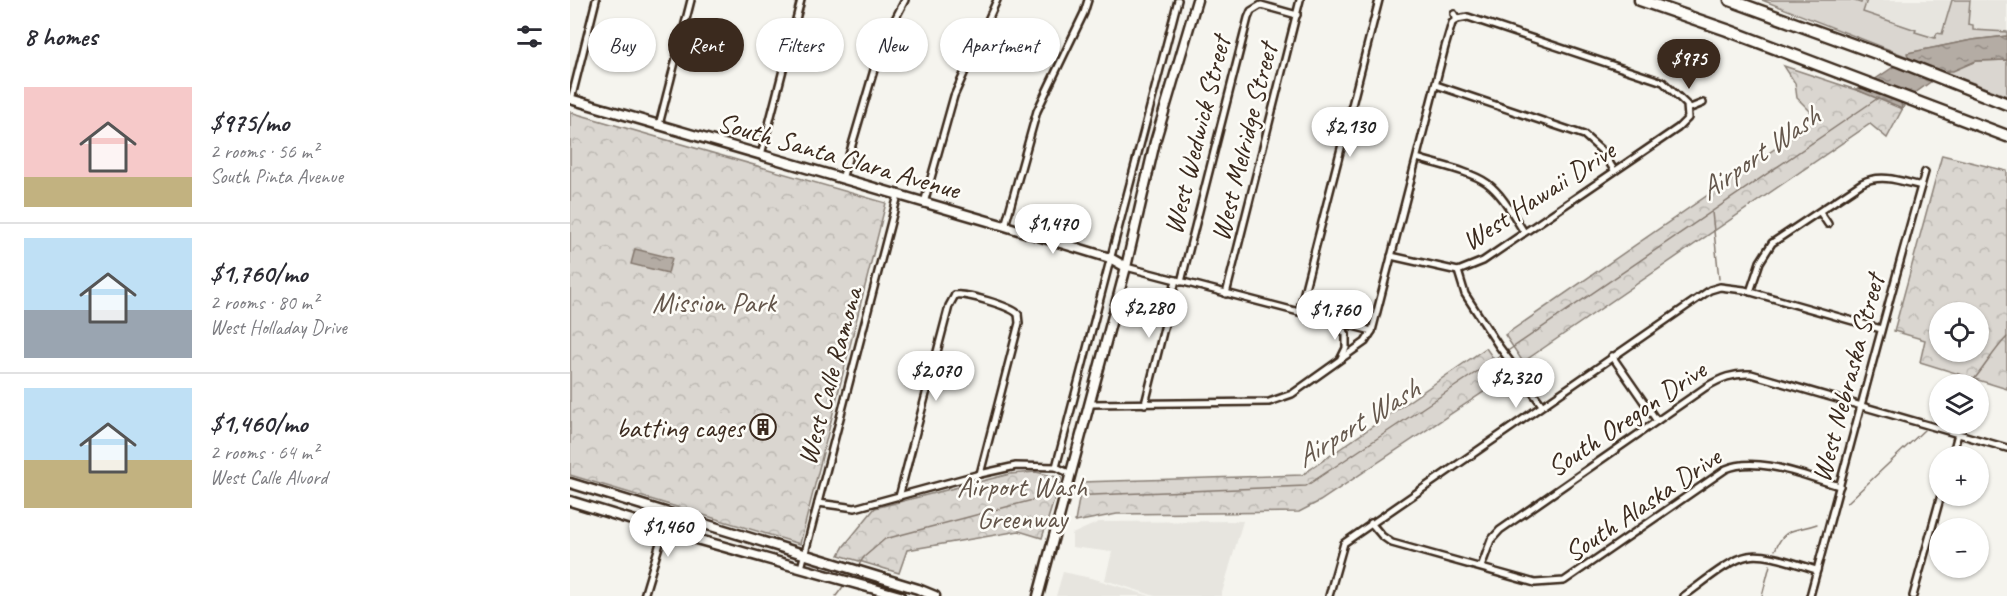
<!DOCTYPE html>
<meta charset="utf-8">
<style>
body{margin:0;font-family:Caveat,sans-serif;background:#f7f7f7;color:#2b2b33;height:100vh;display:flex;flex-direction:column;font-size:22px;white-space:nowrap}
*{box-sizing:border-box;margin:0}
p{font-size:20px;color:#7c7c81}
.icon{flex:none;width:33px;height:33px;fill:none;stroke:currentColor;stroke-width:2;stroke-linecap:round;stroke-linejoin:round}
.map{position:relative;flex:1;overflow:hidden}
.panel{display:flex;flex-direction:column;background:#fff;width:570px}
.panel>*{flex:none}
.hud{position:absolute;left:18px;top:18px;width:570px;height:54px;display:flex;gap:12px}
.controls{position:absolute;left:1359px;top:302px;display:grid;gap:12px}
.controls a{display:grid;place-items:center;width:60px;height:60px;border-radius:50%;background:#fff;box-shadow:0 2px 4px #0004;font-size:30px}
.price{position:absolute;translate:-50% -51px;padding:0 14px;border-radius:21px;background:#fff;color:#222;font-size:20px;line-height:39px;filter:drop-shadow(0 2px 3px #0008)}
.price::after{content:'';position:absolute;left:50%;top:36px;width:18px;height:14px;margin-left:-9px;background:inherit;clip-path:polygon(0 0,100% 0,50% 100%)}
.price.on{background:#3b2a1e;color:#fff}
ul{padding:0;list-style:none}
li{display:flex;align-items:center;gap:18px;height:150px;padding:0 24px}
li+li{border-top:2px solid #e1e1e2}
li span{display:grid;place-items:center;flex:none;width:168px;height:120px;border-radius:0px;color:#555}
li>.icon{margin-inline-start:auto}
span .icon{width:72px;height:72px;fill:#fffc;stroke-width:1}
li b{font-size:26px}
h2{display:flex;justify-content:space-between;align-items:center;height:72px;padding:0 24px;font-size:26px}
.chip{padding:0 21px;border-radius:27px;background:#fff;box-shadow:0 2px 4px #0004;font-size:21px;line-height:54px}
.chip.on{background:#3b2a1e;color:#fff}
main{display:flex;flex:1;min-height:0}
.map>svg:first-child{display:block}
.built{fill:#e7e5df}
.grass{fill:#dad6d0;stroke:#8a8077;stroke-width:1.5}
.forest{fill:url(#forest-crowns);stroke:#8a8077;stroke-width:1.5;fill-rule:evenodd}
.water{fill:url(#water-ripples);stroke:#84786e;stroke-width:1.5}
.lines{fill:none;stroke-linecap:round;stroke-linejoin:round}
.stream{stroke:#84786e;stroke-width:1.5}
.street-casing{stroke:#3b2a1e;stroke-width:10}
.secondary-casing{stroke:#3b2a1e;stroke-width:13}
.highway-casing{stroke:#3b2a1e;stroke-width:15}
.street{stroke:#fdfcf7;stroke-width:5}
.secondary{stroke:#fdfcf7;stroke-width:8}
.highway{stroke:#fdfcf7;stroke-width:10}
.labels{text-anchor:middle;stroke-width:5;stroke-linejoin:round;paint-order:stroke}
.street-label{font-size:28px;fill:#3b2a1e;stroke:#fdfcf7}
.park-label{font-size:28px;fill:#63554a;stroke:#fdfcf7}
.poi-label{font-size:28px;fill:#3b2a1e;stroke:#fdfcf7;text-anchor:end}
.water-label{font-size:30px;font-style:italic;fill:#65584d;stroke:#fdfcf7}
</style>
<main>
<section class="panel">
<h2>8 homes<svg class="icon" aria-label="filters" viewBox="0 0 24 24"><path d="M4 7h16M4 17h16"/><circle cx="9" cy="7" r="2"/><circle cx="15" cy="17" r="2"/></svg></h2>
<ul>
<li><span style="background:linear-gradient(#f6c9c9 75%,#c2b280 0)"><svg class="icon" aria-label="home" viewBox="0 0 24 24"><path d="M3 11l9-7 9 7M6 9v11h12V9"/></svg></span><div><b>$975/mo</b><p>2 rooms · 56 m²</p><p>South Pinta Avenue</p></div></li>
<li><span style="background:linear-gradient(#bfe0f5 60%,#9aa5b1 0)"><svg class="icon" aria-label="home" viewBox="0 0 24 24"><path d="M3 11l9-7 9 7M6 9v11h12V9"/></svg></span><div><b>$1,760/mo</b><p>2 rooms · 80 m²</p><p>West Holladay Drive</p></div></li>
<li><span style="background:linear-gradient(#bfe0f5 60%,#c2b280 0)"><svg class="icon" aria-label="home" viewBox="0 0 24 24"><path d="M3 11l9-7 9 7M6 9v11h12V9"/></svg></span><div><b>$1,460/mo</b><p>2 rooms · 64 m²</p><p>West Calle Alvord</p></div></li>
</ul>
</section>
<div class="map">
<svg width="1437" height="596" viewBox="0 0 1437 596">
<defs>
<pattern id="forest-crowns" width="20" height="18" patternUnits="userSpaceOnUse" patternTransform="scale(1.5)"><rect width="20" height="18" fill="#dad6d0"/><path d="M2 6a3 3 0 1 1 6 0M12 15a3 3 0 1 1 6 0" fill="none" stroke="#bcb8b2"/></pattern>
<pattern id="water-ripples" width="26" height="14" patternUnits="userSpaceOnUse" patternTransform="scale(1.5)"><rect width="26" height="14" fill="#b4aca4"/><path d="M2 4q2-2 4 0t4 0M15 11q2-2 4 0t4 0" fill="none" stroke="#948c85"/></pattern>
</defs>
<rect width="100%" height="100%" fill="#f5f4ee"/>
<filter id="ink" filterUnits="userSpaceOnUse"><feTurbulence type="fractalNoise" baseFrequency=".0167" numOctaves="2"/><feDisplacementMap in="SourceGraphic" scale="12" xChannelSelector="R" yChannelSelector="G"/><feConvolveMatrix kernelMatrix="1 2 1 2 8 2 1 2 1" color-interpolation-filters="sRGB"/></filter>
<g filter="url(#ink)">
<g class="built">
<path d="M1238,0h199v34l-73,11z"/>
<path d="M673,521l-22,75h-66l-50,-16 7,-28 -40,-5v-13l27,-12z"/>
<path d="M493,572l32,7 55,17h-94z"/>
</g>
<g class="grass">
<path d="M1192,0h90l9,3 1,-3h5l-4,12 53,18 -1,2 20,6 2,-5 5,1 10,-34h18l-2,24 5,1v5l34,2v4l-35,4 -64,13v4z"/>
<path d="M1437,60v36l-62,-24 31,-11z"/>
</g>
<g class="forest">
<path d="M1214,66l120,40 -17,32 -17,-14 -347,238 -18,-27 313,-216 -21,-21 -2,-15z"/>
<path d="M0,112l316,91 -86,341 -230,-69z"/>
<path d="M1372,155l65,16v218l-87,-27 5,-22 -31,-9zM1370,312h38v39h-38z"/>
<path d="M916,348l20,29 -186,124 -21,11 -182,2 -42,8 7,-40 220,-7z"/>
<path d="M466,472l25,6 -19,60 -23,-7 -112,19 -8,23 -60,-18 5,-9 31,-38 135,-34z"/>
</g>
<g class="water">
<path d="M1437,36v24l-31,1 -23,10h-7l-45,32 1,6 -47,-20 7,-1 46,-31 -1,-4 65,-13z"/>
<path d="M65,249l37,9 -4,15 -37,-9z"/>
</g>
<g class="lines">
<g class="stream">
<path d="M1142,212l7,67"/>
<path d="M1400,384c14,-15 23,-33 37,-47"/>
<path d="M1368,419l2,-2"/>
<path d="M499,496l237,-10 187,-125 385,-263"/>
<path d="M1277,503l77,-73"/>
<path d="M1205,550c10,-24 20,-18 42,-26"/>
<path d="M288,566l6,-9 21,-18 163,-43h13"/>
<path d="M266,596l9,-12"/>
<path d="M1192,596l8,-31"/>
</g>
<g class="street-casing">
<g id="street">
<path d="M866,85l148,50 18,16 12,19"/>
<path d="M1,100l25,-100"/>
<path d="M1118,109l15,-6"/>
<path d="M89,125l32,-125"/>
<path d="M191,155l40,-155"/>
<path d="M847,158c21,7 53,13 70,25 16,12 26,32 37,49"/>
<path d="M272,179l39,-133 24,-46"/>
<path d="M354,203l30,-107 43,-96"/>
<path d="M1250,212l8,12"/>
<path d="M435,226l32,-115 47,-98 4,-13"/>
<path d="M821,256l67,15 25,-10 195,-133 10,-10 -1,-13 -24,-23 -195,-65 -11,2 -3,-5"/>
<path d="M556,267l246,64"/>
<path d="M888,271l7,23 33,51 44,60"/>
<path d="M611,282l67,-264 3,-7 10,-6 36,10"/>
<path d="M1180,292l10,-30 12,-19 90,-60c19,-10 39,-2 59,3"/>
<path d="M656,294l74,-294"/>
<path d="M385,295c11,-2 55,11 63,19"/>
<path d="M729,312l80,-312"/>
<path d="M765,322l11,12v14l-5,10"/>
<path d="M1042,356l45,65"/>
<path d="M520,404l179,-2 23,-8 73,-52 7,-11 73,-284 7,-24 5,-4"/>
<path d="M575,404l31,-124"/>
<path d="M1382,456l6,-22"/>
<path d="M486,467l122,-467"/>
<path d="M410,474l39,-151 -1,-9"/>
<path d="M329,497l50,-191 6,-11"/>
<path d="M248,503l37,5 125,-34 36,-8 40,1 15,7"/>
<path d="M801,523l11,13 10,7 143,40 29,-2 162,-112c32,-14 81,8 114,17"/>
<path d="M911,567l10,-27 9,-10 206,-143c15,-9 27,-14 45,-13l256,74"/>
<path d="M231,568l97,-373"/>
<path d="M74,596l25,-83"/>
<path d="M759,596l15,-53 366,-253 10,-3 24,3 137,39"/>
<path d="M1114,596c16,-11 46,-37 64,-40 19,-4 50,9 69,14"/>
<path d="M1240,596c38,-141 75,-283 115,-424"/>
<path d="M1343,596l28,-101"/>
</g>
</g>
<g class="secondary-casing">
<g id="secondary">
<path d="M0,99l435,127 105,32 16,9"/>
<path d="M0,483l348,106 17,7"/>
<path d="M0,501l101,31 229,64"/>
<path d="M468,596l88,-329 29,-125 42,-142"/>
</g>
</g>
<g class="highway-casing">
<g id="highway">
<path d="M1070,0l87,30 280,106"/>
<path d="M1160,0l171,62 106,42"/>
</g>
</g>
<use href="#street" class="street"/>
<use href="#secondary" class="secondary"/>
<use href="#highway" class="highway"/>
</g>
</g>
<defs>
<g id="building-ring" transform="scale(1.35)"><circle r="9.5" fill="#fdfcf7" stroke="#3b2a1e" stroke-width="1.5"/><path d="M-4-6H4V6H1V3H-1V6H-4ZM-2.5-4.3h1.7v1.8h-1.7ZM.8-4.3h1.7v1.8H.8ZM-2.5-1h1.7V.8h-1.7ZM.8-1h1.7V.8H.8Z" fill="#3b2a1e"/></g>
</defs>
<g fill-rule="evenodd">
<use href="#building-ring" x="193" y="427"/>
</g>
<g class="labels">
<g class="street-label">
<text transform="translate(626 135) rotate(-76)" y="10">West Wedwick Street</text>
<text transform="translate(673 142) rotate(-76)" y="10">West Melridge Street</text>
<text transform="translate(269 155) rotate(16)" y="10">South Santa Clara Avenue</text>
<text transform="translate(968 195) rotate(-33)" y="10">West Hawaii Drive</text>
<text transform="translate(259 376) rotate(-75)" y="10">West Calle Ramona</text>
<text transform="translate(1277 378) rotate(-75)" y="10">West Nebraska Street</text>
<text transform="translate(1056 418) rotate(-34)" y="10">South Oregon Drive</text>
<text transform="translate(1072 504) rotate(-34)" y="10">South Alaska Drive</text>
</g>
<g class="park-label">
<text x="144" y="312">Mission Park</text>
<text x="452" y="496">Airport Wash<tspan x="452" dy="32">Greenway</tspan></text>
</g>
<g class="poi-label">
<text x="174" y="437">batting cages</text>
</g>
<g class="water-label">
<text transform="translate(1189 153) rotate(-35)" y="10">Airport Wash</text>
<text transform="translate(787 423) rotate(-32)" y="10">Airport Wash</text>
</g>
</g>
</svg>
<div class="controls">
<a><svg class="icon" aria-label="locate" viewBox="0 0 24 24"><circle cx="12" cy="12" r="6"/><path d="M12 2v4M12 18v4M2 12h4M18 12h4"/></svg></a>
<a><svg class="icon" aria-label="layers" viewBox="0 0 24 24"><path d="M12 4l9 5-9 5-9-5zM3 14l9 5 9-5"/></svg></a>
<a>+</a>
<a>−</a>
</div>
<b class="price on" style="left:1119px;top:90px">$975</b>
<b class="price" style="left:780px;top:158px">$2,130</b>
<b class="price" style="left:483px;top:255px">$1,470</b>
<b class="price" style="left:579px;top:339px">$2,280</b>
<b class="price" style="left:765px;top:341px">$1,760</b>
<b class="price" style="left:366px;top:402px">$2,070</b>
<b class="price" style="left:946px;top:409px">$2,320</b>
<b class="price" style="left:98px;top:558px">$1,460</b>
<div class="hud">
<a class="chip">Buy</a>
<a class="chip on">Rent</a>
<a class="chip">Filters</a>
<a class="chip">New</a>
<a class="chip">Apartment</a>
</div>
</div>
</main>
